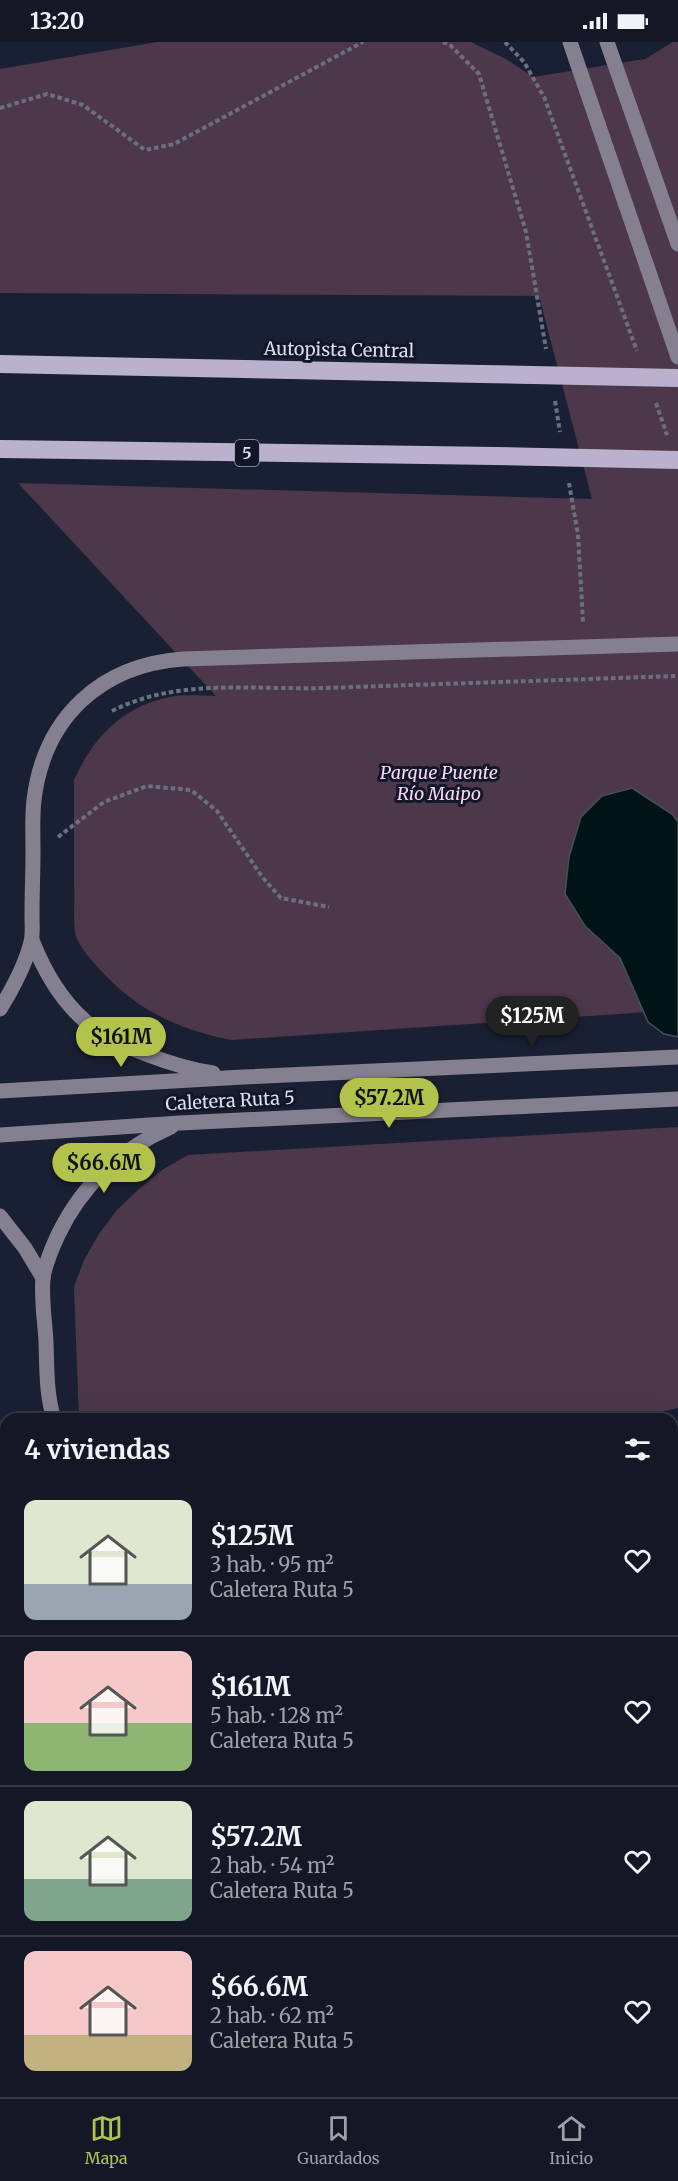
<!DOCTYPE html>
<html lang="es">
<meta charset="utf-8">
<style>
body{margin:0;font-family:Merriweather,serif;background:#212532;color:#f1f3f6;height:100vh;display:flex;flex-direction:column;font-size:22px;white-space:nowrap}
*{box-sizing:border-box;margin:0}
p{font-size:20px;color:#9da0a7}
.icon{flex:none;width:33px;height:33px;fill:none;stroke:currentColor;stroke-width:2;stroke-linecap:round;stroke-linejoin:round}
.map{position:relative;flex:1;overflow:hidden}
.drawer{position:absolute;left:0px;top:1371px;width:678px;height:684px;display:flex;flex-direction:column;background:#141826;border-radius:18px 18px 0 0;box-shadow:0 6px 24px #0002,0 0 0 2px #333743}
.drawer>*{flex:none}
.price{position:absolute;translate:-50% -51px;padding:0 14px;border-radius:21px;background:#b3c24b;color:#111;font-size:20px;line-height:39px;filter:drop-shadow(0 2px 3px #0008)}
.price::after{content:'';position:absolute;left:50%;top:36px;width:18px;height:14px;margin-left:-9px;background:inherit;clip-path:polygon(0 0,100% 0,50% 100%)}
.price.current{background:#222;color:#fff}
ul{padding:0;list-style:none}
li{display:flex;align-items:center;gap:18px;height:150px;padding:0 24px}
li+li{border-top:2px solid #333743}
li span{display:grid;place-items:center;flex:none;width:168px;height:120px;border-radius:12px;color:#555}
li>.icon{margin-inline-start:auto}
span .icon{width:72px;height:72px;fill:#fffc;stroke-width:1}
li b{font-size:26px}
h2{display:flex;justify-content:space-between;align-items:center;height:72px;padding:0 24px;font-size:26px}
.status{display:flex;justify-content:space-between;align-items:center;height:42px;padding:0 30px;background:#141826;direction:ltr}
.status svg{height:16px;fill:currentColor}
.menu{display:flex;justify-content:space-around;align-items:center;height:84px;border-top:2px solid #333743;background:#141826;font-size:16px;color:#9da0a7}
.menu a{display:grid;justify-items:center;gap:3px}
.menu .current{color:#b3c24b}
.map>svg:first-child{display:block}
.green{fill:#4d374a}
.water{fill:#001418;stroke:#425158;stroke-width:1.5}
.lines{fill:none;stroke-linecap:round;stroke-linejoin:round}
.path{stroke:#6b7081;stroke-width:4;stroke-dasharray:4.5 3;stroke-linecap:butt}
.minor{stroke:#615d68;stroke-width:15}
.secondary{stroke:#858090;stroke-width:15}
.motorway{stroke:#bab2cc;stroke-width:18}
.rail-casing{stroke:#979cac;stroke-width:7}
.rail{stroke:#111729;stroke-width:4.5;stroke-dasharray:14;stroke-linecap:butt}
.motorway-bridge{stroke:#bab2cc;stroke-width:18}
.labels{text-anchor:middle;stroke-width:6;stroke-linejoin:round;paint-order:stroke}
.shield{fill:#111729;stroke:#9ea3b2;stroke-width:1.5}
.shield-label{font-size:16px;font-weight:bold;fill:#dbdfed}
.street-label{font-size:18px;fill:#dbdfed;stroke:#111729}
.park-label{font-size:18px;font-style:italic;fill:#fad8f4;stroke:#111729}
</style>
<div class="status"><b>13:20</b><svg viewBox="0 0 49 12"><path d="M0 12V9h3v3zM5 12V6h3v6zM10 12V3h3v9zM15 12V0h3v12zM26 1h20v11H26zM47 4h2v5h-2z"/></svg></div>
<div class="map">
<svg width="678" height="2055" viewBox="0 0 678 2055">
<rect width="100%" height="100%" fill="#1a2033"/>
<g class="green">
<path d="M157,0h314l35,17 27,18 112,-18 28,-17h5v968l-447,30c-58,-12 -98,-32 -137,-77 -7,-8 -18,-21 -19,-31 -2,-15 0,-31 -1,-46 0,-35 0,-70 0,-106 19,-42 48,-74 96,-83 15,-3 31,-1 46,-1l-198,-213 574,16 -53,-203 -539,-3v-224z"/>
<path d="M678,1085v281l-52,11h-547l-5,-132 10,-27 15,-26 18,-24 22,-21 23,-19 26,-15z"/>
</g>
<path class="water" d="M632,746l40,26 6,8v215l-14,-3 -16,-12 -28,-64 -35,-32 -20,-32 4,-37 12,-40 21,-21z"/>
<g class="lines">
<g class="path">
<path d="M443,0l7,3 29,29 47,158 20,117"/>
<path d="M505,0l19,20 20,35 93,254"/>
<path d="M0,66l47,-14 36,11 62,45 29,-6 189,-102"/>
<path d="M555,359l5,31"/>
<path d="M656,361l11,32"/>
<path d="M569,441l9,52 5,87"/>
<path d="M112,669c64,-33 141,-21 211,-23 118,-4 237,-8 355,-12"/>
<path d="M58,795l46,-35 43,-16 44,4 26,21 46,67 18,20 48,9"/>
</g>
<g class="minor">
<path d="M672,1584l6,-1"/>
<path d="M0,1615l6,1"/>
</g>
<g class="secondary">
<path d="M570,0l108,315"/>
<path d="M607,0l71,202"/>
<path d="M32,898c12,31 28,59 53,81 30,25 90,46 128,52"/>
<path d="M0,967c13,-21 25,-43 31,-67 2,-8 1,-18 1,-27 0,-22 1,-43 1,-64 0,-17 -1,-34 1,-51 10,-83 67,-135 149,-141l495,-15"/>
<path d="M0,1049l243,-14 435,-20"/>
<path d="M0,1093l180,-12 498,-24"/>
<path d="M0,1174l25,32 18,30"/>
<path d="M54,1377c-8,-25 -7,-51 -8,-77 -1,-20 -5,-44 -3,-64 2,-14 9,-30 15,-43 24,-50 63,-86 113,-108"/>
<path d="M672,1392l6,-2"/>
</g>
<g class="motorway">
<path d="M0,322l482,10"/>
<path d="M0,407l495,7"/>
</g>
<g class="rail-casing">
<g id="rail">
<path d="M672,1800l6,-1"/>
<path d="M0,1824h6"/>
<path d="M672,1829l6,-1"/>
<path d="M0,1849h6"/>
</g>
</g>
<use href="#rail" class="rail"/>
<g class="motorway-bridge">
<path d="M482,332l196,4"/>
<path d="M495,414l183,4"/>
</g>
</g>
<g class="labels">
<rect class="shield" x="235" y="398" width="24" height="26" rx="4.5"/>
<g class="shield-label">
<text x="247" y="417">5</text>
</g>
<g class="street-label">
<text transform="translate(339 308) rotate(1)" y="6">Autopista Central</text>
<text transform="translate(230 1059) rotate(-3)" y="6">Caletera Ruta 5</text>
</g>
<g class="park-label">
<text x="439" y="737">Parque Puente<tspan x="439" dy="21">Río Maipo</tspan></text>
</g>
</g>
</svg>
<b class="price current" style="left:532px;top:1005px">$125M</b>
<b class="price" style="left:121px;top:1026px">$161M</b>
<b class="price" style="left:389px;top:1087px">$57.2M</b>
<b class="price" style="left:104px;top:1152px">$66.6M</b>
<section class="drawer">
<h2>4 viviendas<svg class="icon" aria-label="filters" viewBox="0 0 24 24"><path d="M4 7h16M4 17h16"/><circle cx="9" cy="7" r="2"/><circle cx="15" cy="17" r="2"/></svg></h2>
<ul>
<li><span style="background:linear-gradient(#dfe7d0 70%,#9aa5b1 0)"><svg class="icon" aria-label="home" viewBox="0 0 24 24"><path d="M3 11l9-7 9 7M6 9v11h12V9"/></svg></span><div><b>$125M</b><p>3 hab. · 95 m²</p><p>Caletera Ruta 5</p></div><svg class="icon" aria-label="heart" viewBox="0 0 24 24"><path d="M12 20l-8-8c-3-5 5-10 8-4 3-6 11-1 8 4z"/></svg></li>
<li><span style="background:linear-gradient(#f6c9c9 60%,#8fb573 0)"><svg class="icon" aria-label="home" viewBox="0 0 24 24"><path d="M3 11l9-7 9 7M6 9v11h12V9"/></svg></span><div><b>$161M</b><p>5 hab. · 128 m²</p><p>Caletera Ruta 5</p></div><svg class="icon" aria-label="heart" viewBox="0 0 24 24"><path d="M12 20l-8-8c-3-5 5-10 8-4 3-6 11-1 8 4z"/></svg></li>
<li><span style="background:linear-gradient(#dfe7d0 65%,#7fa58c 0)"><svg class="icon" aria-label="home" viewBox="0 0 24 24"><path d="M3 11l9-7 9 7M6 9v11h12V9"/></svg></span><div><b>$57.2M</b><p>2 hab. · 54 m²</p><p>Caletera Ruta 5</p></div><svg class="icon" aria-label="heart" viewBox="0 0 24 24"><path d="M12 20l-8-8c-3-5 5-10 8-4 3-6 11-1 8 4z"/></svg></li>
<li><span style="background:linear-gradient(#f6c9c9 70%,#c2b280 0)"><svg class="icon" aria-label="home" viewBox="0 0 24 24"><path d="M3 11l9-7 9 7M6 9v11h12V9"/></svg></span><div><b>$66.6M</b><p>2 hab. · 62 m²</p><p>Caletera Ruta 5</p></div><svg class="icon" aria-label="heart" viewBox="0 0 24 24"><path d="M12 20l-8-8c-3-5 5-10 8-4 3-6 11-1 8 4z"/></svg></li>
</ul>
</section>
</div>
<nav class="menu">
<a class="current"><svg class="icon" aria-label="map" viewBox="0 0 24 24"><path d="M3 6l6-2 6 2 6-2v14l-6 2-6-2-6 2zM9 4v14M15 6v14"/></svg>Mapa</a>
<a><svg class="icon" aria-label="saved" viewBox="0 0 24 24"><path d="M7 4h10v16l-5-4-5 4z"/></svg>Guardados</a>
<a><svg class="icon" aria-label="home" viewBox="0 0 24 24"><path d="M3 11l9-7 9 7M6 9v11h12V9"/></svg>Inicio</a>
</nav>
